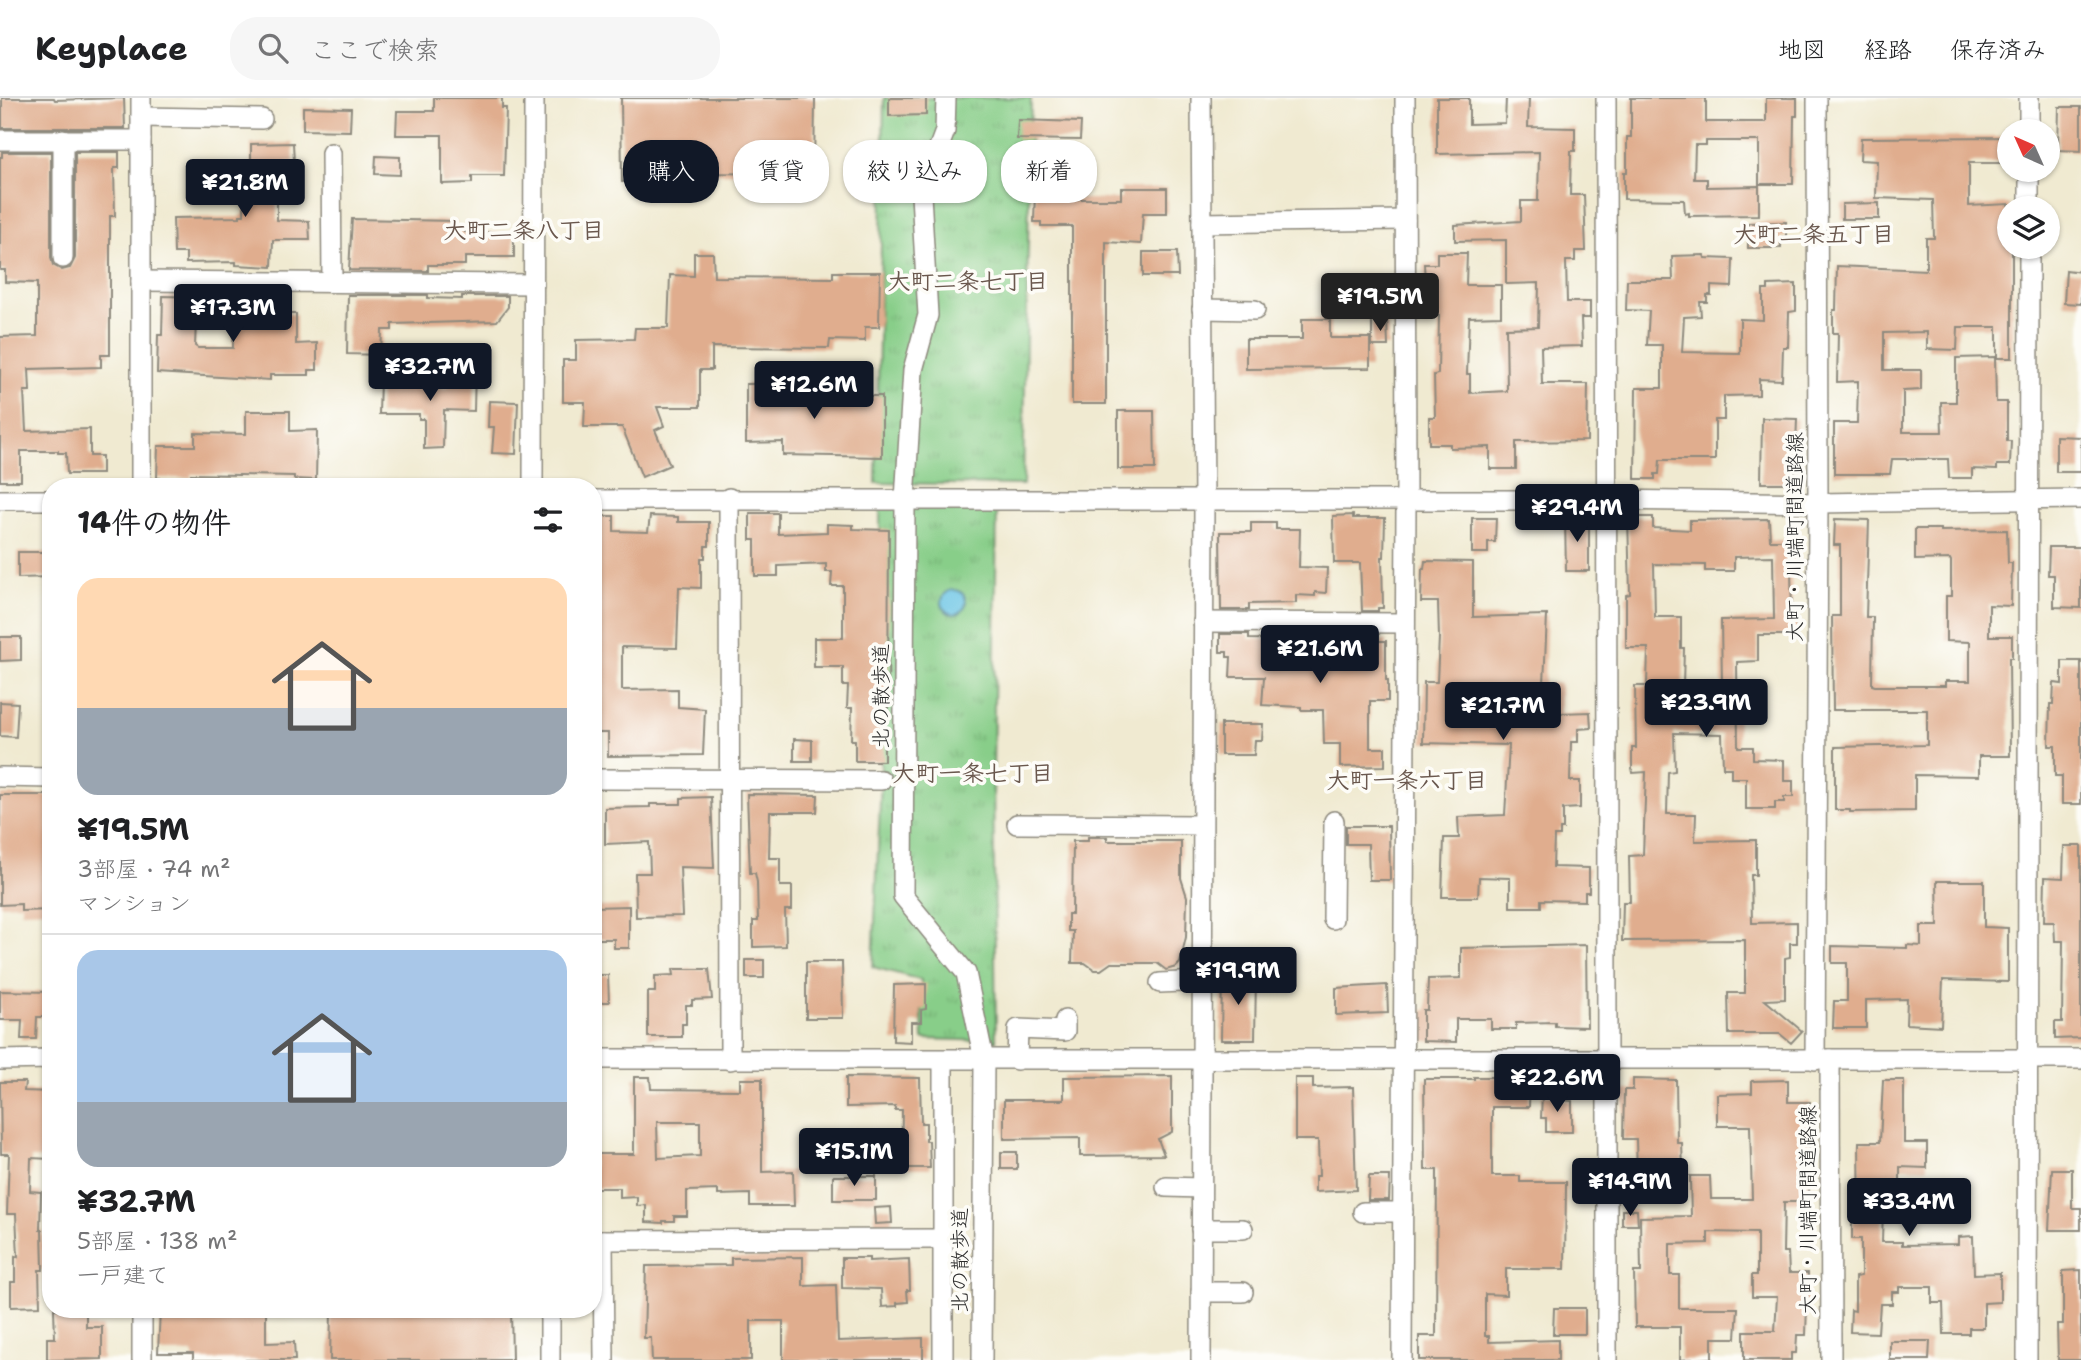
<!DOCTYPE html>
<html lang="ja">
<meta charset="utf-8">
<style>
body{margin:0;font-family:"Shantell Sans","Klee One",sans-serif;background:#f6f6f6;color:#202124;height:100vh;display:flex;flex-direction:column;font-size:26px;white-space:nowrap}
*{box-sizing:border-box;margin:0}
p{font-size:23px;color:#757577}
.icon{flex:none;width:38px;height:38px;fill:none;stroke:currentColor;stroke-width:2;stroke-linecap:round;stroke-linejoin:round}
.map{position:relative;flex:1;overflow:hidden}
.side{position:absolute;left:42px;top:380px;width:560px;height:840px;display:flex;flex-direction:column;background:#fff;border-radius:28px;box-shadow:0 2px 5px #0004}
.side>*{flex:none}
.hud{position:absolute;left:623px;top:42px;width:665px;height:63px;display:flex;gap:14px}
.needle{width:46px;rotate:315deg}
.buttons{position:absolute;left:1997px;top:21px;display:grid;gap:14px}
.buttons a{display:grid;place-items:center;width:63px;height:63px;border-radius:50%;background:#fff;box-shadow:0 2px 5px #0004;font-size:35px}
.price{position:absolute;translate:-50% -60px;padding:0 16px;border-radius:7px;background:#111827;color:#fff;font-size:23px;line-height:46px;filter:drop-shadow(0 2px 4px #0008)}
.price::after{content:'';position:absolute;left:50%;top:42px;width:21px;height:16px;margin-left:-10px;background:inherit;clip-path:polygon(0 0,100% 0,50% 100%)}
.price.current{background:#222;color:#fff}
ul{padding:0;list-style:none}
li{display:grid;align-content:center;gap:14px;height:371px;padding:0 35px}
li+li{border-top:2px solid #e0e0e0}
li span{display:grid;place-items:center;height:217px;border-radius:21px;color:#555}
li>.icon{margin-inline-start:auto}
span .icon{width:126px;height:126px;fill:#fffc;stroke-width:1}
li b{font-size:30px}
h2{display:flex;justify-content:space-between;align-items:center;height:84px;padding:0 35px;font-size:30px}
.tag{padding:0 24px;border-radius:28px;background:#fff;box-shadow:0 2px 5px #0004;font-size:24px;line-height:63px}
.tag.current{background:#111827;color:#fff}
header{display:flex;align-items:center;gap:42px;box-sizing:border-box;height:98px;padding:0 35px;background:#fff;border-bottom:2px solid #e0e0e0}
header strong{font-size:33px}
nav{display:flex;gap:38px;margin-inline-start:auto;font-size:24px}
.search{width:490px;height:63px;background:#f6f6f6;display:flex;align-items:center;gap:18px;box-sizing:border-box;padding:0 24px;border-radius:28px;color:#757577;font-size:26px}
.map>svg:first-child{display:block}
.grass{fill:url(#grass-tufts);stroke:#5a7c5a;stroke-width:2}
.water{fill:#67c4e5;stroke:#497888;stroke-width:2}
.building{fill:#e0ad8e;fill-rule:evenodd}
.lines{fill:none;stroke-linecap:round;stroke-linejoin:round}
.minor-casing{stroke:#8e8a7e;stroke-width:22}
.minor{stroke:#fff;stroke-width:19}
.labels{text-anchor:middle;stroke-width:7;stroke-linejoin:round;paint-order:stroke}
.street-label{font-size:21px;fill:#2b2b2b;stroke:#fdfcf7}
.neighbourhood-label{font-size:23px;font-weight:bold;fill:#6a584e;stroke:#fdfcf7}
</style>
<header>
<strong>Keyplace</strong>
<div class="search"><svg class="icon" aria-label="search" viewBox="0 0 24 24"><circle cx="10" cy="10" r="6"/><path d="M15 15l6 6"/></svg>ここで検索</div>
<nav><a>地図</a><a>経路</a><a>保存済み</a></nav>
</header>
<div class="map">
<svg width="2081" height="1262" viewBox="0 0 2081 1262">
<defs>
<pattern id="grass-tufts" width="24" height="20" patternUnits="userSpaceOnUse" patternTransform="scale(1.75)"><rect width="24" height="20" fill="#88ce89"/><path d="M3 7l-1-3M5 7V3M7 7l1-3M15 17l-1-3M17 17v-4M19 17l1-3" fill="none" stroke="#76b176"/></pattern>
</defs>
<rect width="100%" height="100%" fill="#fdfcf7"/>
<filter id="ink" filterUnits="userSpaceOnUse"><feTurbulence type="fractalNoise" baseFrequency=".0143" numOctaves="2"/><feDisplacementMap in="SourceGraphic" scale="14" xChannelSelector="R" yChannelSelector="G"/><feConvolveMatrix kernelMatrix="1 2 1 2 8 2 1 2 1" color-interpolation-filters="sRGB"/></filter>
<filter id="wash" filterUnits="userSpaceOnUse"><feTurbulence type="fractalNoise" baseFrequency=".00686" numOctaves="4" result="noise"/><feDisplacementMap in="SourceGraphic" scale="28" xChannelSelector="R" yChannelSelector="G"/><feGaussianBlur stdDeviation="1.57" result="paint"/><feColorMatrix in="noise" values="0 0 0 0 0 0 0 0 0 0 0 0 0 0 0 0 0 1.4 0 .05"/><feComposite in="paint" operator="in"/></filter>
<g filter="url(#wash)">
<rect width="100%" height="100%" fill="#f0ead1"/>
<g class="grass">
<path d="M884,0h147l-8,387 -147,-2z"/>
<path d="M880,406l117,5 -4,264 3,268 -73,-2 -2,-59 -48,-13 8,-187z"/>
</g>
<circle class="water" cx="954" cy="504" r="12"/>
<g id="blocks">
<g class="building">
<path d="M2,0h52l1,2 69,-2 1,30h-123z"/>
<path d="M434,0h68v10h4l-2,68h-32v7l-30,1v-49h-46l1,-24h37z"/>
<path d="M621,0h194l-1,76 -118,-1v9h-74z"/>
<path d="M889,0h37v17l-37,1z"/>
<path d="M1437,0h32v26l36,-1 1,-25h23l-1,29 47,1v23h-4l-1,44h14l2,56h-11v10h-9l1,41h23v16h-9l1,28 -41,1 1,37h46l-1,57 -71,1v27h-26v-22l-40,1v-4h-21v-27h6l-1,-42 4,-1 1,-58h-12l-3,-52h13v-11h30l-1,32h35v31l-32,1 -2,57h3v19l37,-2 -1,-63 32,-1 1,-44 -33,1v-44l-51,1v-16l66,-4v-20h17l1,-49 -102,2z"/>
<path d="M1631,0h75v24h60v-24h31v18h-3l-1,68h-34v-43h-53v4h-11l-1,34h13v8l52,-1v29l-70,1v-3l-4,1 -1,-14 -60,-1v-27h3v-35h4z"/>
<path d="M303,9l48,1 -1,23 -47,-1z"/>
<path d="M2059,9h22v44l-23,-1z"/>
<path d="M1018,22l63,2 -1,18 -63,-1z"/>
<path d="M2009,39v26h-40v43l40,-2v43h3v111h-15v-31h-39l-1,23 -30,-1v-17l-43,1v37h37v20l-18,1v41h39l-1,-30h15v-44l39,-1 1,45h11v39h4l-1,24h-13v5l-25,-1v9h-23l-1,-19h-56l-2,15h-56v-51h23l1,-42 -21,1 1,-49h-5v-23h3l1,-44 89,4v-32h8l-1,-38 -57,-2 1,-37 -17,-1 1,-22z"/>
<path d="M293,45l1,19h-7v13h-10v45l32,1 1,19h-37l-1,27 -36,-2v-3l-50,1v-10h-12l-1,-35 67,-1v-2h4l1,-30h6v-41z"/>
<path d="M2,54h49v106l2,7 9,5 8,-2 5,-10v-106h44v16h-5l1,48h-5v139h-9v12l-72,2 1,22h-6l2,40 64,-2v27h12v18h-35l-1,-21h-8v-2h-37v30h-21v-144l37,-1v-53l-32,-1v-12h-5v-113h2z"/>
<path d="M376,58l24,1v18l-25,-1z"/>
<path d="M1121,90h46v25h-24l-2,31 -35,-2v162h-34v-178h-31v-4h-7l1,-31 23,1v7h63z"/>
<path d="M1879,105v16h-37v-15z"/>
<path d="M352,121l103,2v6h10v5l49,1v24h-49v8h-37v6l-79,-1z"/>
<path d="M1786,124v15h-5v11h-33v-25z"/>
<path d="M1143,154h34l1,24h-35z"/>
<path d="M694,155h19l1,24 119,1v-6h47l-1,55h-14v14l-35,-1 -1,8 -117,-1v23h-12v37h-43l7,19 -9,4 15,35 -28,12 -20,-50h-38l1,-25h-22v-42h13v-20l58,-1 1,-11h33l2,-53 24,1z"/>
<path d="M1704,157l1,3 28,1 -1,28 -21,-1v9h-4v7h-7l1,14 -17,1 -2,35 58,1v-34l23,1v-30h5v-5l28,-1v27l-7,1 -1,35h-5l-1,33 -23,-1v16l-35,1v24h-9v40h-55l-1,14h-4v5h-20l1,-91h26v-43h-15l2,-34 -23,-1 1,-30h46l-1,-24z"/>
<path d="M2066,172l15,2v32l-17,-1z"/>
<path d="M348,197h80v3l34,1v-3h46v11l-11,14 -105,3v6h-10l-1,25 -34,-1z"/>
<path d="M163,198l34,1 -2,49 3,2h35l1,-48h26v14h36v30l21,-1v27h-8v5h-39v5l-113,-7 1,-38h4z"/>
<path d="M1302,221h28v19h40v30l-124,1v-30h56z"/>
<path d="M1372,221h15l1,27h-16z"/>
<path d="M455,270h20l-1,43 -30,-1 -1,38 -19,1v-30h-5v-5h-40l1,-34h26v9l42,-1v-5h7z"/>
<path d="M817,285v13h65v61l-99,-2v-13l-37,1v-59z"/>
<path d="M489,303l29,1 -2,52 -24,-1 2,-26h-6z"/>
<path d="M246,313h44v20l27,-1 -1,50 -22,-1v-3l-103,-2v4h-34l1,-32h37v-13l51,1z"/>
<path d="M1118,313h36l1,58h-37z"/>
<path d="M1762,320l35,1 -2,53h-5l-1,11h-28z"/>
<path d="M2056,338l25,1v35h-25z"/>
<path d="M750,415h28v21l49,-2v-8l26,1v4l36,1 -1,178h-4v53h-29v-21h-4l1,-32h-5l1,-22h-5v-19h-29v-29h29v-52h-12l1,-14h-6v-8l-48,2v10h-23v-36h-5z"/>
<path d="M1353,417v3h32l-1,39h-2l1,51h-5v3h-16l-2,-48h-26l-1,-47z"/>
<path d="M593,418h21v15l34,1 2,-16 28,1v5h31v24h-4v12h-4v30l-22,-1 -2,61 -55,-1v43l56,-1v18l27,2 -2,46 -95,1v-23h-15z"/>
<path d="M1565,419h24v54h-23z"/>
<path d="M1628,419h25v11l37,2v-10l79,-1 1,21h29v28h-8l1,50h5v17h-39v26l-21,1 1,85h15v12l31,1v21h9v16h-9v5h-9v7h-29v-31h-15v-10h-8l-1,-34 -48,-1 1,38 -7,1 -1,42h29l-1,27 61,-1v35h-5l1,48 45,-1v21h-7v14l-5,1v41l-20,1 37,31 -11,12 -11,-9h-51l-1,-41h17v-53l-123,1 1,-39h7l-1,-46 14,-1 3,-83 -13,1 -1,-5v-20h4l-1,-62h12l1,-38h-22v-53l4,-1zM1773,458l1,63 -53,1 1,65 -39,1 1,-38h-3v-31h-26l-1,-53 51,1v6h29v-14z"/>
<path d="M1472,420h24l-1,24h-7v11h-16z"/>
<path d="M1835,421l34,1 -3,97h7l-1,68 3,1h70v-5h25v-39l-24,-1v-45h5v-35l-1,-2 -35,1v-31h25v2l67,-1 1,33h4l-1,43 -22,-1v31h23v22h-3l1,98h-31v20l-64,-1v36l-65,1v-2h-15v-63l92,-2v-35h-94l-1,-94h8v-71h-6z"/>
<path d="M1251,425h25v6h24l-1,38 28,1 -1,25 -11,-1v4l-19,-1v8l-47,1v6h-28l-1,-78h31z"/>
<path d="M2049,449h32v61l-27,-1v-32h-6z"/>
<path d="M18,454h33v25l-33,1z"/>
<path d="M1425,463l48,1v55l74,-2 -3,69 16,-1v30l30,-1 1,16 -13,1v13h-7l-1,39h10v27l-17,1v20h-3v7h-6l-1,31 36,1v24h-4v9l-44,-1v7h-31v-29l-31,-1 -1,20h-36l2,-59h15l-1,-21 47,-2 4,-70 -86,-2 1,-61h13l2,-45 -1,-35h-17l1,-33h2z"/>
<path d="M1220,536h29v5l81,1v6h32v-11h17v6h7v39h2v21h-18v47h15v18l-45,1v-23h-16l-1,-34h-22v-3l-39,-2 2,-28h-34l1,-20h-4v-5h-7z"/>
<path d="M0,539h21v23l-21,1z"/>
<path d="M2062,563h19v143h-19v-28h-7v-30h-6l1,-42h3l1,-21 8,1z"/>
<path d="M0,604l18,1 -2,34 -16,-1z"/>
<path d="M1221,626h42l-1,16h-7l-1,15h-33z"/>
<path d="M794,641l18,1v21h-18z"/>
<path d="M747,696l71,1 -1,17h-47l-1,46h11v28h12v24h-7l1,36 -33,1v-26h5l-1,-39 -2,-9h-5z"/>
<path d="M0,697h48l3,115 -30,1v-7l-21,1z"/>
<path d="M711,699l3,71 -34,-1 2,49 -46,1 -1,-44h15l-1,-31 -44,2v-36l45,-1v-3h31v-6z"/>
<path d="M1346,728h43l1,54h-21l-1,-36h-22z"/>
<path d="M1088,739h19v4h74v37l6,19 -1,40 -6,26 -4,4 -10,3 -9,-7h-46l-10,7h-6l-10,-7h-13l1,-32h-5v-17h4l1,-73h15z"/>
<path d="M2064,748h17v192l-26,1v-17h7l1,-81h-8l-1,-19h-10l1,-45 18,1z"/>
<path d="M1937,783h47v46l24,1v54l-65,-2 -2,46 -35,-2 1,-25 -41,1v28h-33l1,-27h13v-38h-15v-17l75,2v-3l14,1v-20h17z"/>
<path d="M629,808v42h-15v-9h-21v-32z"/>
<path d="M1586,847l1,82 -32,-1v-4l-39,1v6h-25v-10h-35v23l-33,-1v-31h4l1,-31 33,-1v-30z"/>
<rect x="746" y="862" width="18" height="18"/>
<path d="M806,864h36l1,56h-37z"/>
<path d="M673,871h36l3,30 -20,1v5h-6v19h-4v13h-34v-45h7v-16l19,-1z"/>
<path d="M1222,876h34l-1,66h-34z"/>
<path d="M593,877h15l1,27h-16z"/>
<path d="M926,886v25l-5,1v12h-10v20l-18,-1 1,-56z"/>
<path d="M1387,887l1,28 -52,2v-27z"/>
<path d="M0,893l51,1 -1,25h-13l-1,22h-15l1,-19h-22z"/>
<path d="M1172,978v56l-14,7 6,16 -84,1v-18l-76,1v-39h60v-23z"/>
<path d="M634,979h16l1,12 89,1v-11h22v93l31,-1 1,35h-44v-12l-32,1v-5l-31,1v25h-13v5h-11v2l-17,-1v-17l-9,1v-9l-17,1v-10h-27v-34h41zM657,1024h43v34l-42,2z"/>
<path d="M846,979l74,1 1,45h5v18h3l1,27h-22v-4h-7l1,-54h-7v-4l-49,1z"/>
<path d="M1474,979h56l-1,30h-37v69h28v6h46l-1,87h-59v26l-21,-1v42h4v6l69,-2v20h-139v-24h17l1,-166h-12l-1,-91h50z"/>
<path d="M1295,980h18v10l40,-1 3,103 -41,2v-16h4l-1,-36h-23z"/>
<path d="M1633,981l43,1 1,63h5l1,28 -46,2 -1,-34h-13l1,-49h9z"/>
<path d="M1788,982v22h22l-1,100h-25l-1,50h5l1,21h19l-2,62h-9l-1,18h-5v7h-47v-29h31l2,-34h-25v-22h5v-42l-49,-1v11l-38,1v31h9v33h59l-2,30h-24v20l-32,2v-33h-45l-1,-55h7l-1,-55 51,-1 -1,-40h20l1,23h41l-2,-73h-33v-32l35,-1v-12z"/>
<path d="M1883,982h21v63h23v25l-27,-1v29h-4v12l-13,1 -1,33h20v3l56,-1v-7l15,-1 1,38 26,-1v29l-16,1v25h-15v6h-25l-1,-31h-11v-16h-33v5h-7v12h-12l-2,29 -28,-1 1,-22 4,1v-34l6,-1v-37h-9v-18h8l-1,-79h21z"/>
<path d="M0,984h25l-1,9 27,1v67l-20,-1 -1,33 11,1 -1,38h2l1,40h-4l1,36 -29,1v-25h4v-26l3,1 -2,-43h-9l2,-60h-8z"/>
<path d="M1542,997h20v5l10,1v31h-26v-14h-5z"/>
<rect x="1001" y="1054" width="16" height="17"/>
<path d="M2052,1071h20v39h9v22h-32z"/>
<rect x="833" y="1078" width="43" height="24"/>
<path d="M1369,1078h21l-1,24h-21z"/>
<path d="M891,1109l1,16 -17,1 -1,-16z"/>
<path d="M1622,1112h15l1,15h-16z"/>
<path d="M803,1159v29l33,-1 2,56 85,-3v22h-140v-39h-32v39h-99l-1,-22h-7l2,-72 85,-1v-7z"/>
<path d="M842,1160h27v3l40,-2 1,31h-3l1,12 -11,1v3l-15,1 -1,-18 -39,-1z"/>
<path d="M2081,1172v90h-23l-1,-36h6v-53z"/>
<path d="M1554,1210h31v26h-32z"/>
<path d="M54,1211h32v18h16v32l-55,1v-22h8z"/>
<path d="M160,1211h106v34l28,-1 1,18h-102v-7h-35z"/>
<path d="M331,1211h180l1,51h-182z"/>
<path d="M1890,1243h40l-1,19h-39z"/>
</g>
</g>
</g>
<g filter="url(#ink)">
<use href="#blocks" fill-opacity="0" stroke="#8e8a7e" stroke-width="2"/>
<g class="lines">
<g class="minor-casing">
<g id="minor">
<path d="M141,0v388"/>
<path d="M946,0l-1,33 -24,64 7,120 -15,55 -8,130 -2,396 63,77 18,87 -2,300"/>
<path d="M1201,0l3,403 -3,859"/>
<path d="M1606,0c3,421 -1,841 1,1262"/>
<path d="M141,19l121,2"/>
<path d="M2029,33v-33"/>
<path d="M63,41v119"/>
<path d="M0,42h141"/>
<path d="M331,55l1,129"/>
<path d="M2029,110v-38"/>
<path d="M1202,125l203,-3"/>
<path d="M141,183l393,3"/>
<path d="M1202,211l53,1"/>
<path d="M533,388l1,-388"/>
<path d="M729,400l1,562"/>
<path d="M0,402h51"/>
<path d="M593,402h1016l209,3 263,-4"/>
<path d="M1203,524l202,1"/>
<path d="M0,679l51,1"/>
<path d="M593,681l288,1"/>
<path d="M1017,726l185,1"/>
<path d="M1333,821l1,-98"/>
<path d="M1160,885l41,-2"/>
<path d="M593,961h1488"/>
<path d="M1830,961l1,301"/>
<path d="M0,962l51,-1"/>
<path d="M943,962v300"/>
<path d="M1017,962l1,-31 47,2v-11"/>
<path d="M1815,962l3,-557 -1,-405"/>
<path d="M1166,1089l35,1"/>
<path d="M1363,1114h40"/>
<path d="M1201,1131h42"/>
<path d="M593,1142l349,-1"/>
<path d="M603,1142l1,120"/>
<path d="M1201,1194h42"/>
<path d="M142,1211v51"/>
<path d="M550,1211v51"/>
<path d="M1402,1262l4,-858 -1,-404"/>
<path d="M2027,1262l2,-1113"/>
</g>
</g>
<use href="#minor" class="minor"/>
</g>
</g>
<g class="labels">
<g class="street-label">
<text transform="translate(1795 439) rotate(-90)" y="7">大町・川端町間道路線</text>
<text transform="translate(881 598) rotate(-90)" y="7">北の散歩道</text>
<text transform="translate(1808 1112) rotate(-90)" y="7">大町・川端町間道路線</text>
<text transform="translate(960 1162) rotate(-90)" y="7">北の散歩道</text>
</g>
<g class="neighbourhood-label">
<text x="524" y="140">大町二条八丁目</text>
<text x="1814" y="144">大町二条五丁目</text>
<text x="968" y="191">大町二条七丁目</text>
<text x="973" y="683">大町一条七丁目</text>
<text x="1407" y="690">大町一条六丁目</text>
</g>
</g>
</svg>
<div class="buttons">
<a><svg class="needle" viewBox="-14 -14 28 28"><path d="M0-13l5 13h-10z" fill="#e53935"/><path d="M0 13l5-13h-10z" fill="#757577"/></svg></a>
<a><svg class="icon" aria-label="layers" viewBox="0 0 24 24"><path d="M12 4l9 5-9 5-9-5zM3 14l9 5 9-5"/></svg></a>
</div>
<b class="price" style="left:245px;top:121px">¥21.8M</b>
<b class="price current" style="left:1380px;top:235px">¥19.5M</b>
<b class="price" style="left:233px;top:246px">¥17.3M</b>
<b class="price" style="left:430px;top:305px">¥32.7M</b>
<b class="price" style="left:814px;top:323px">¥12.6M</b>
<b class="price" style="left:1577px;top:446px">¥29.4M</b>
<b class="price" style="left:1320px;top:587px">¥21.6M</b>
<b class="price" style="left:1706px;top:641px">¥23.9M</b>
<b class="price" style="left:1503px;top:644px">¥21.7M</b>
<b class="price" style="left:1238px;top:909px">¥19.9M</b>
<b class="price" style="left:1557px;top:1016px">¥22.6M</b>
<b class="price" style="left:854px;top:1090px">¥15.1M</b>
<b class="price" style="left:1630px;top:1120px">¥14.9M</b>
<b class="price" style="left:1909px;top:1140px">¥33.4M</b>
<div class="hud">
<a class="tag current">購入</a>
<a class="tag">賃貸</a>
<a class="tag">絞り込み</a>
<a class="tag">新着</a>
</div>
<section class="side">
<h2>14件の物件<svg class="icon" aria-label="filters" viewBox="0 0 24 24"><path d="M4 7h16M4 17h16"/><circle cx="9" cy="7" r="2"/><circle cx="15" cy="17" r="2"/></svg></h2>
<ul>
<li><span style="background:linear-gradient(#ffd9b3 60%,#9aa5b1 0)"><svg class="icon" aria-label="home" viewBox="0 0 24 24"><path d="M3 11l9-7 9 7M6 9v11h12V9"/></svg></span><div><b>¥19.5M</b><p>3部屋 · 74 m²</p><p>マンション</p></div></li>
<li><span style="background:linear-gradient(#a9c7e8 70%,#9aa5b1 0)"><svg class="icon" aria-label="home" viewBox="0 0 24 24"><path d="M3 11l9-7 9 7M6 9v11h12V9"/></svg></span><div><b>¥32.7M</b><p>5部屋 · 138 m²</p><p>一戸建て</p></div></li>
</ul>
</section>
</div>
